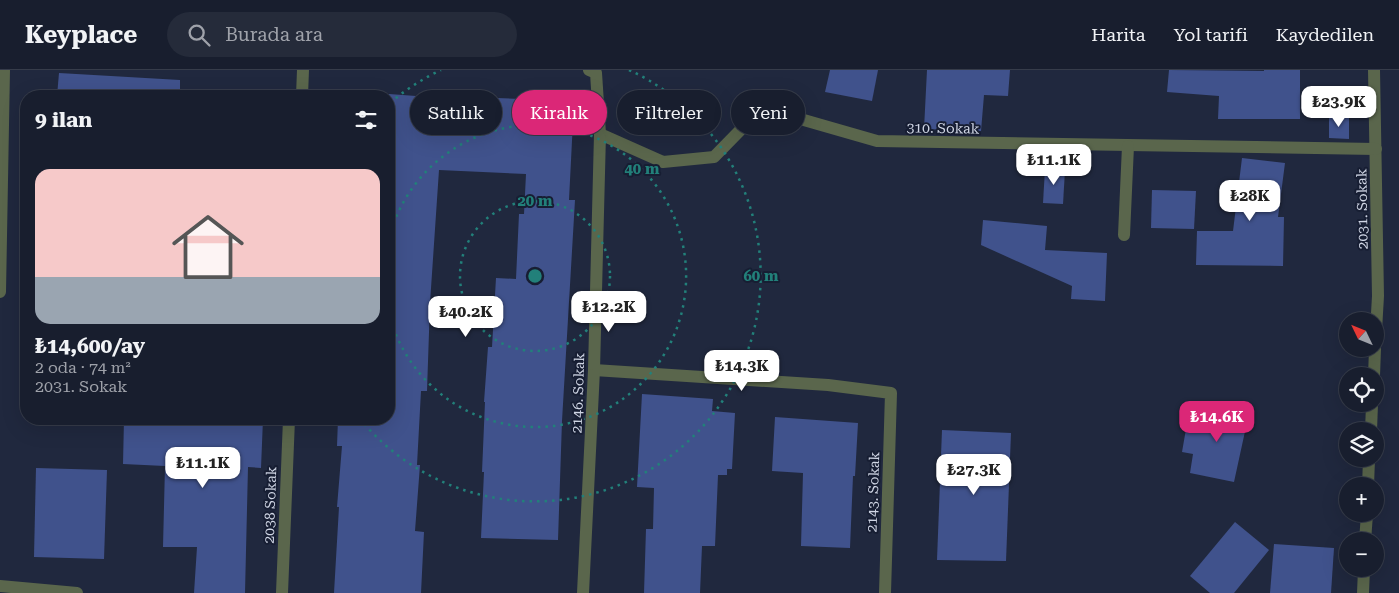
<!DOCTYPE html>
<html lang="tr">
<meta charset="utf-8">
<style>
body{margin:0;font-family:"Roboto Serif",serif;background:#252b3a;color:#f1f3f6;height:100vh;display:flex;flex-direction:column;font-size:19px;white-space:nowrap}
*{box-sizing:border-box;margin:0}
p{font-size:16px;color:#9fa2aa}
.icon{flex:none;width:28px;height:28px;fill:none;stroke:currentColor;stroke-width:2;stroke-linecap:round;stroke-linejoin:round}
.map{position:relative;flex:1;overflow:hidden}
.sheet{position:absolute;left:20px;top:20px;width:375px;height:335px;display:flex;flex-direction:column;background:#181e2e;border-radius:20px;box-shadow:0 5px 20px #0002,0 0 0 1px #363c4a}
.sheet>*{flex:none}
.guide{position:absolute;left:410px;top:20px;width:475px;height:45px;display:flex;gap:10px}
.needle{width:32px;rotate:313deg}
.fabs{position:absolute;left:1339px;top:242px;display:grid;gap:10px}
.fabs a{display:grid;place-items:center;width:45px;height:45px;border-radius:50%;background:#181e2e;box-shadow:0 5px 20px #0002,0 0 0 1px #363c4a;font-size:25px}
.price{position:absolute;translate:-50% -42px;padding:0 11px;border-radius:10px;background:#fff;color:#222;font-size:16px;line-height:32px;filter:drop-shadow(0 1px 2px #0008)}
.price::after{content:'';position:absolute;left:50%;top:30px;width:15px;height:11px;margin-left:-8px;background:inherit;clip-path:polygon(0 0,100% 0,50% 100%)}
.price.active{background:#db2777;color:#fff}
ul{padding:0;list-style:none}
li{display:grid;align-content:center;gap:10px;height:265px;padding:0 15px}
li+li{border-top:1px solid #363c4a}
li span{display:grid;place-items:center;height:155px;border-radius:15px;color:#555}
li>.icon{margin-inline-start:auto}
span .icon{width:90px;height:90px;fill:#fffc;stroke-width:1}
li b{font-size:21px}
h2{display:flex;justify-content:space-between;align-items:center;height:60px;padding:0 15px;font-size:21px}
.tag{padding:0 18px;border-radius:22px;background:#181e2e;box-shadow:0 5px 20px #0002,0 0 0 1px #363c4a;font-size:18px;line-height:45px}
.tag.active{background:#db2777;color:#fff}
header{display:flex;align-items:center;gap:30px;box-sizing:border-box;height:70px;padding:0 25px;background:#181e2e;border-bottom:1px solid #363c4a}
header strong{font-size:24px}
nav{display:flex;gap:28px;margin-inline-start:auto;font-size:18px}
.search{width:350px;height:45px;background:#252b3a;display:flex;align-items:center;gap:12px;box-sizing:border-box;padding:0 18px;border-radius:28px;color:#9fa2aa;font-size:19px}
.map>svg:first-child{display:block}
.building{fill:#40528c}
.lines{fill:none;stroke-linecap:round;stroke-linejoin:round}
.minor{stroke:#5a664c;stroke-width:12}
.ring{fill:none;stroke:#22807a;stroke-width:2.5;stroke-dasharray:2.5 5}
.labels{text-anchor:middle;stroke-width:4;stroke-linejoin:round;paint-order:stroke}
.street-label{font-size:14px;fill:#d0d6e5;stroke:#171e33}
.centre{fill:#22807a;stroke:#171e33;stroke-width:2.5}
.ring-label{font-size:15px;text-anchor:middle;font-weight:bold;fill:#22807a;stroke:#171e33;stroke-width:4;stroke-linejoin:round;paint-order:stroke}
</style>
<header>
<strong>Keyplace</strong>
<div class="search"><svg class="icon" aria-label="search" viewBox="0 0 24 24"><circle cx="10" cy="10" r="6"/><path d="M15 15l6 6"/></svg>Burada ara</div>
<nav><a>Harita</a><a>Yol tarifi</a><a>Kaydedilen</a></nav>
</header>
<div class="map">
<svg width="1399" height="523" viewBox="0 0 1399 523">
<rect width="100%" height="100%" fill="#20283e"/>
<g class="building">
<path d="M830,0h48l-6,31 -47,-9z"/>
<path d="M927,0h83l-2,26 -24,-1 -3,36 -57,-2z"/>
<path d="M1169,0l95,1v-1h36v49h-82l1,-23 -52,-4z"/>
<path d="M59,3l121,7v16h-123z"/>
<path d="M389,24l81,6v-3l104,4 -5,99h6l-13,221 -4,119 -77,-2 3,-66h-2l3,-70h-1l4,-55h4l4,-69 20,1 3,-65h5l2,-40 -87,-4 -9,133 -3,88h-6l-4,74h3l-5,66 9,1 -3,61h-87l5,-86h-2l5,-61h-5l1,-27h51v-212l2,-38h-2z"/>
<path d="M1329,48h20v21l-20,-1z"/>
<path d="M1242,88l43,5 -7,54h6l-1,49 -87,-1 1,-34h36z"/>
<path d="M1045,99l20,1 -2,34 -20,-1z"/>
<path d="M1152,120l44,1 -2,38 -43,-1z"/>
<path d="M983,150l64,6 -2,24 62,3 -2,48 -34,-2 1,-13 -91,-41z"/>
<path d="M642,324l71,5 -1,12 23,2 -3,56h-5v6h-9l-3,71h-13l-2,47h-56l2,-64h7l1,-41 -17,-1z"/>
<path d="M1204,335l45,8 -15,69 -44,-9 3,-19 -11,-2 4,-23 13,3z"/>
<path d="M775,347l83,6 -3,53h-2l-3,72 -49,-2 2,-73 -31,-2z"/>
<path d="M124,349l70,1v-1h69l-2,49 -13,-1 -3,126h-51l3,-46h-34l2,-81 -42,-2z"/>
<path d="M942,360l69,3 -5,128 -69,-1z"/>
<path d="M36,398l71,2 -3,89 -70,-2z"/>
<path d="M1235,452l34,28 -35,43h-24l-20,-17z"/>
<path d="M1274,474l60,4 -3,45h-61z"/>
</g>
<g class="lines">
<g class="minor">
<path d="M1374,0l4,226 -3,52"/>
<path d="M302,26l1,-26"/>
<path d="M600,64l63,28 51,-5 48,-49 115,33 499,8"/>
<path d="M1124,165l4,-89"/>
<path d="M0,222l4,-222"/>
<path d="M594,300l234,15 63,8 -6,200"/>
<path d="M1374,306l1,-27"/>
<path d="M1371,361l1,-27"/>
<path d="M1368,416l1,-27"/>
<path d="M1365,471l2,-27"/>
<path d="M0,516l77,7"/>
<path d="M282,523l7,-174"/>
<path d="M583,523l11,-223 6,-236 -4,-61 -7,-3"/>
<path d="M1363,523l1,-24"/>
</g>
</g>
<g class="ring">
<circle cx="535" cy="206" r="75"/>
<path d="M389 168A151 151 0 1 1 389 244"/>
<path d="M390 33A226 226 0 0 1 441 0M629 0A226 226 0 1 1 361 350"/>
</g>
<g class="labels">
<g class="street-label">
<text transform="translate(943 58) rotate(1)" y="5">310. Sokak</text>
<text transform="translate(1362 139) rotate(-91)" y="5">2031. Sokak</text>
<text transform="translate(578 323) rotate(-88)" y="5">2146. Sokak</text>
<text transform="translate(873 422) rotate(-88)" y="5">2143. Sokak</text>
<text transform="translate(270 435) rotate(-88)" y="5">2038 Sokak</text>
</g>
</g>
<circle cx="535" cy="206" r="8" class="centre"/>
<g class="ring-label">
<text x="642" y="104">40 m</text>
<text x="535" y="136">20 m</text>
<text x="761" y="211">60 m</text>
</g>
</svg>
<div class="fabs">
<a><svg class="needle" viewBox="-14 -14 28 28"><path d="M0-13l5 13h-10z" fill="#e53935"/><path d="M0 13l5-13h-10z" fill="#9fa2aa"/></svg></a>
<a><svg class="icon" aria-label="locate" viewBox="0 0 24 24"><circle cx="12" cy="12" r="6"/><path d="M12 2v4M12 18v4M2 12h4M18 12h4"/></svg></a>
<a><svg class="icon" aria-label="layers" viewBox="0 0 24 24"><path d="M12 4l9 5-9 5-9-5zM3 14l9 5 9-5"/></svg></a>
<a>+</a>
<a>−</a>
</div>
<b class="price" style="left:1339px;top:58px">₺23.9K</b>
<b class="price" style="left:1054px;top:116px">₺11.1K</b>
<b class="price" style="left:1250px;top:152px">₺28K</b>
<b class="price" style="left:609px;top:263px">₺12.2K</b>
<b class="price" style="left:466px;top:268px">₺40.2K</b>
<b class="price" style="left:742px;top:322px">₺14.3K</b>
<b class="price active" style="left:1217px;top:373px">₺14.6K</b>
<b class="price" style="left:203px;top:419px">₺11.1K</b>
<b class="price" style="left:974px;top:426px">₺27.3K</b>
<div class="guide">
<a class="tag">Satılık</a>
<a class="tag active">Kiralık</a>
<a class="tag">Filtreler</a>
<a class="tag">Yeni</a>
</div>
<section class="sheet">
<h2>9 ilan<svg class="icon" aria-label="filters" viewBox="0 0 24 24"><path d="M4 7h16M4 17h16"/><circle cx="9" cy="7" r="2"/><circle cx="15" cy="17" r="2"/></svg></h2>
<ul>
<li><span style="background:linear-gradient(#f6c9c9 70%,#9aa5b1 0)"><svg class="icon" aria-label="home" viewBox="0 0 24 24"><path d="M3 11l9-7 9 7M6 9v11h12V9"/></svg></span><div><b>₺14,600/ay</b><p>2 oda · 74 m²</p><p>2031. Sokak</p></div></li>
</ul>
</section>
</div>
